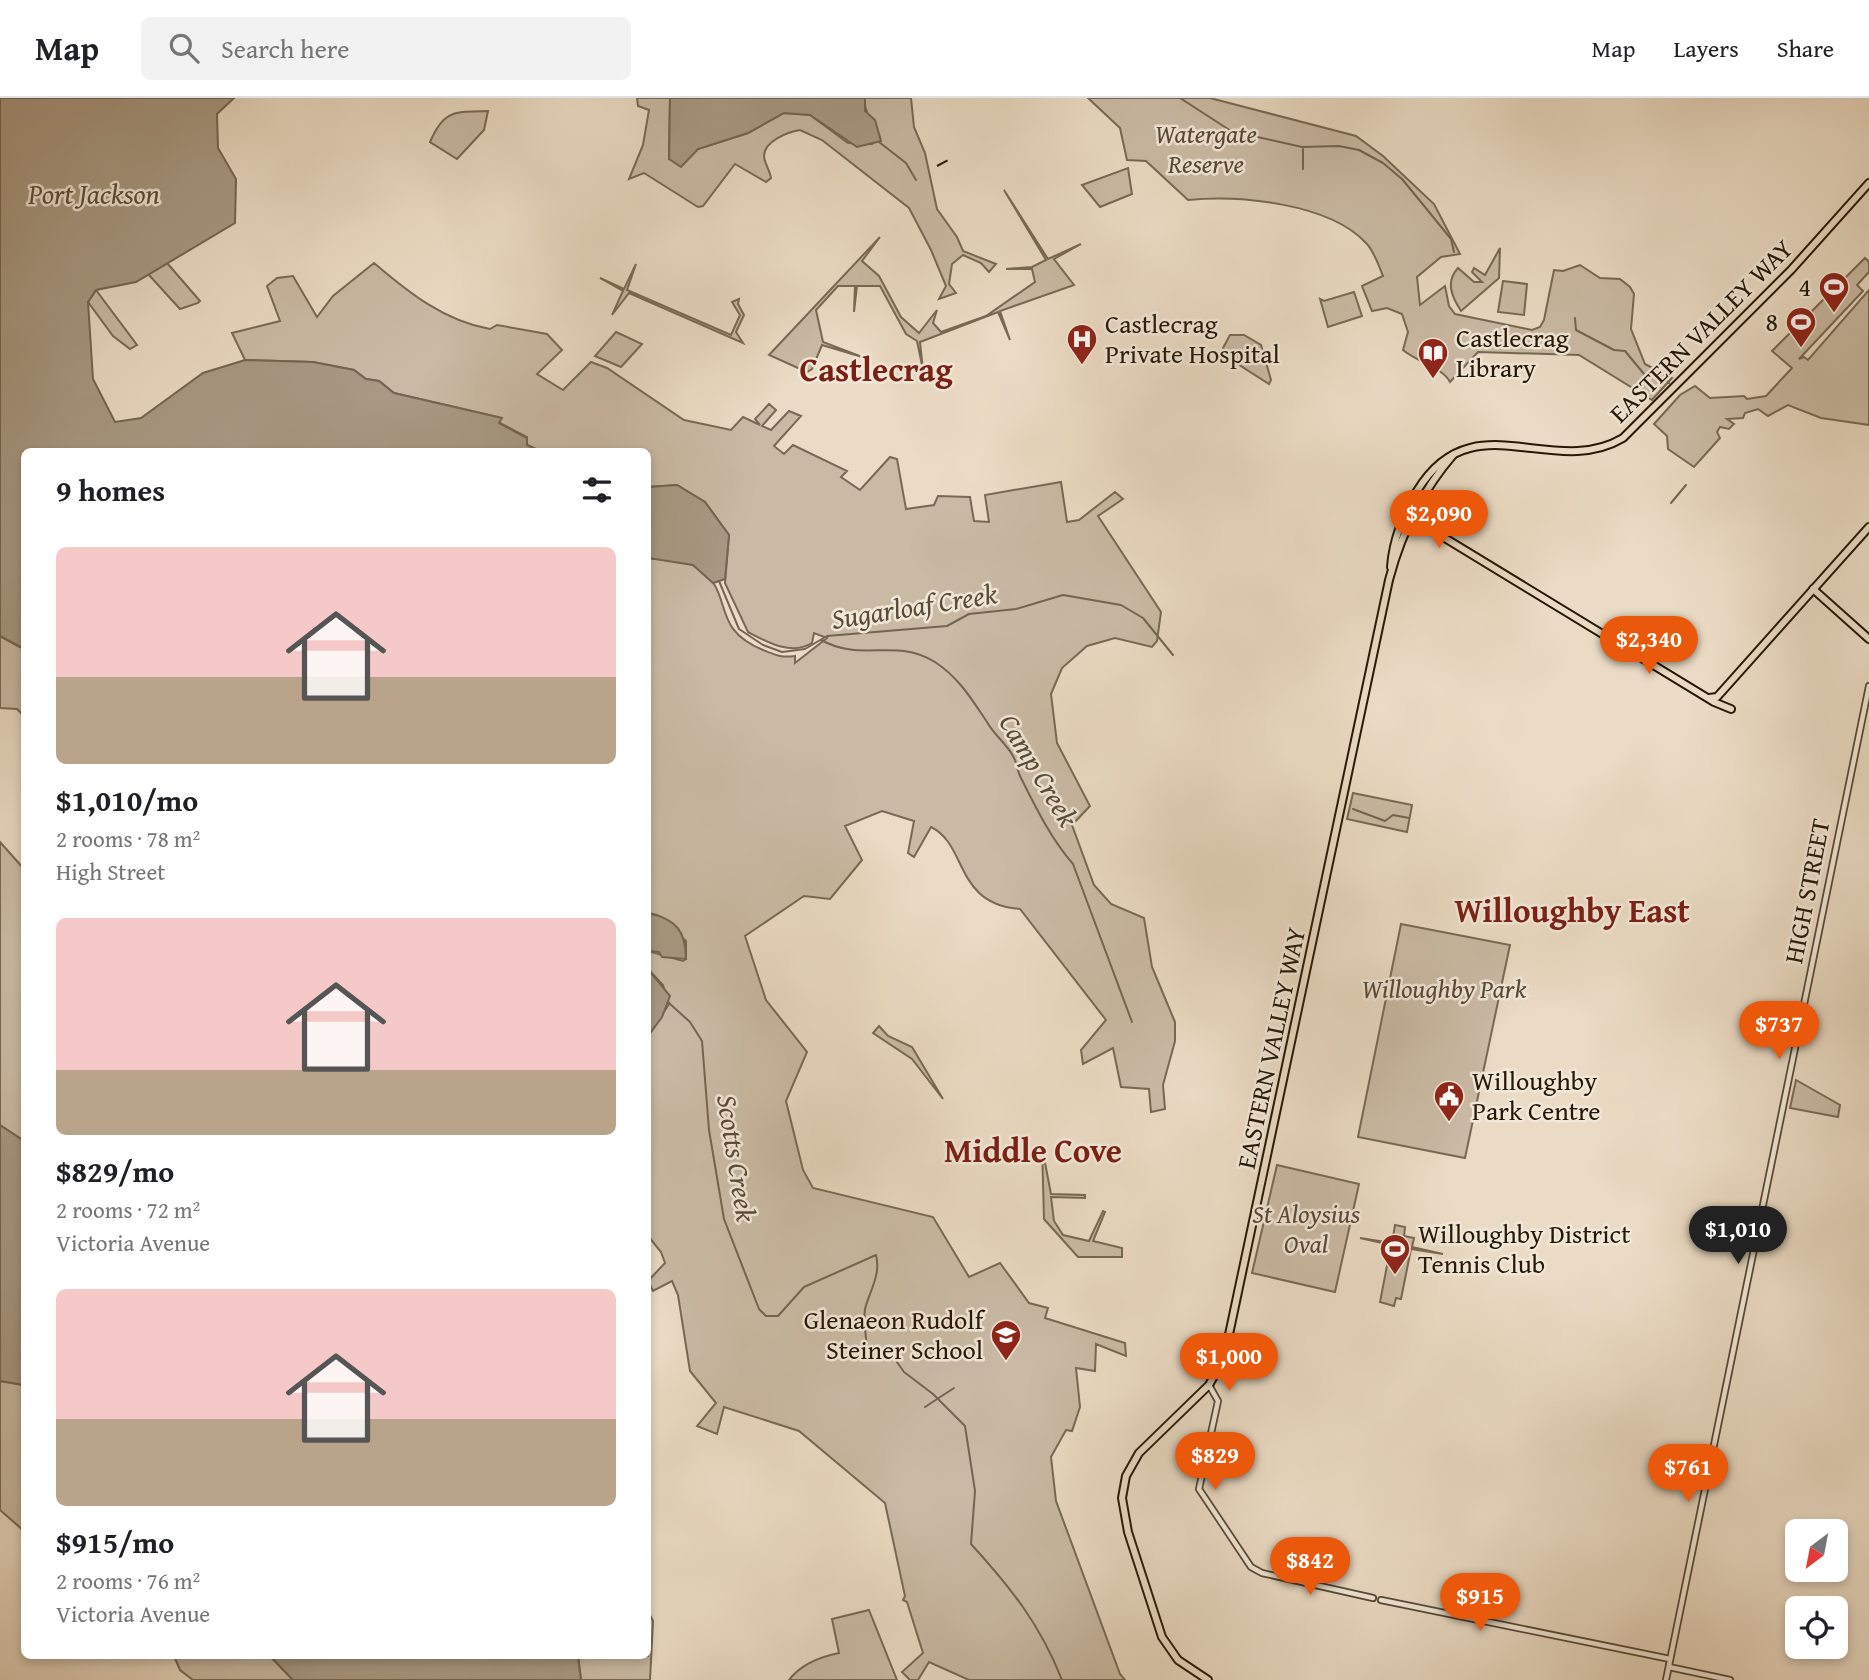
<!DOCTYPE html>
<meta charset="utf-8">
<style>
body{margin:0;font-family:"Gentium Book Plus",serif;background:#f2f2f2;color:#202124;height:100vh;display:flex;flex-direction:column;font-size:26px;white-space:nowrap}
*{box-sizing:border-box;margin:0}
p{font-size:23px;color:#757577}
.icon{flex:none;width:38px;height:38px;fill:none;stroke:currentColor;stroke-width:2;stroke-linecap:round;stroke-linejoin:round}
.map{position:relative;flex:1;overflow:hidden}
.panel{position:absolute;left:21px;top:350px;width:630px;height:1211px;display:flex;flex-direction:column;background:#fff;border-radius:10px;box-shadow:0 4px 10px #0003}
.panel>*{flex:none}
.needle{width:46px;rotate:212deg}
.fabs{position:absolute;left:1785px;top:1421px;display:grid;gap:14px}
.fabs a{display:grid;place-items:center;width:63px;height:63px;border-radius:10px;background:#fff;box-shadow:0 4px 10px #0003;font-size:35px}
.price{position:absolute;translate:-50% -60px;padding:0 16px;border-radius:24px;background:#ea580c;color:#fff;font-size:23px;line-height:46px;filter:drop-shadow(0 2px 4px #0008)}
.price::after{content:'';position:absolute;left:50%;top:42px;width:21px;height:16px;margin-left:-10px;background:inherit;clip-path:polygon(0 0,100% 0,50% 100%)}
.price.selected{background:#222;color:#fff}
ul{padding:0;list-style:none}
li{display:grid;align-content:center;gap:14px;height:371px;padding:0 35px}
li span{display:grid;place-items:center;height:217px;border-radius:10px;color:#555}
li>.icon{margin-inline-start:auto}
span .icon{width:126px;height:126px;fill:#fffc;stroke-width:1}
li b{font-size:30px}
h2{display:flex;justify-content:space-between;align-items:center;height:84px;padding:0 35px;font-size:30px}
header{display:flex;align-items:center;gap:42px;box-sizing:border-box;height:98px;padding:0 35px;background:#fff;border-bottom:2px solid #e0e0e0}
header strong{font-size:33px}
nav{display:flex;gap:38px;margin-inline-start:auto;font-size:24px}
.search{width:490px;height:63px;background:#f2f2f2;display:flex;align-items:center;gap:18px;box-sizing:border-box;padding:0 24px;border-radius:10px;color:#757577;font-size:26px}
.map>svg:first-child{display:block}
.green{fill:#cabaa4;stroke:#786954;stroke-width:2}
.water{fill:#a89983;stroke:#746551;stroke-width:2}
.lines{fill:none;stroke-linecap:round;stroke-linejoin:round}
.stream{stroke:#746551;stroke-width:2}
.minor-casing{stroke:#574935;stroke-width:8}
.major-casing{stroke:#261805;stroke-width:10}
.minor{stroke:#f2e8d9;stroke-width:4.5}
.major{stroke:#ebdbc4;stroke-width:6}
.rail{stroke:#261805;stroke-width:2;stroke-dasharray:12 12;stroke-linecap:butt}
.labels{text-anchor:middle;stroke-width:5;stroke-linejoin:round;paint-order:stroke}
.park-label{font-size:26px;font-style:italic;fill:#574935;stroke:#f2e8d9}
.poi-label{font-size:26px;fill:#261805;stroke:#f2e8d9;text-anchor:start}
.street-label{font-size:26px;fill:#261805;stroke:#f2e8d9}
.water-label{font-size:28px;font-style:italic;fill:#5a4c37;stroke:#f2e8d9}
.district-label{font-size:33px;font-weight:bold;fill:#7a1f14;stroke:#f2e8d9}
</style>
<header>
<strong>Map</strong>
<div class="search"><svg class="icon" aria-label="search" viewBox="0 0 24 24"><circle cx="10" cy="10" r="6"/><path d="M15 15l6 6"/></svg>Search here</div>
<nav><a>Map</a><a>Layers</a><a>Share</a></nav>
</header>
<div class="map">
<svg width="1869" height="1582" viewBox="0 0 1869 1582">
<rect width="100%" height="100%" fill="#ebdbc4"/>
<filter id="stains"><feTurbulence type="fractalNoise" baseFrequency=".00286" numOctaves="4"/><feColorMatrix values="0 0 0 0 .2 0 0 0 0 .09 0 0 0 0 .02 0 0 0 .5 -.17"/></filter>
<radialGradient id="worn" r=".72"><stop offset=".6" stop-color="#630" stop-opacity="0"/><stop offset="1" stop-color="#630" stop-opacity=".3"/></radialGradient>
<g class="green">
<path d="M637,0h33l-1,61 20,-1 9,-9 50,-16 36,-20 26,2 38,28 24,1 8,-7c-6,-12 -17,-26 -15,-39h46l3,29 11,26 12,56 20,28 6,14 33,13 -7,8 -8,-9 -18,-8 -11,9 -3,20 7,9 -17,6 7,-13 -15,-36 -22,-42 -87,-68 -22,-10c-12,2 -36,11 -36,26 0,6 6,15 7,22l-5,4 -31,-18 -32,42 -5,1 -54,-34 -15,6 14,-34 6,-35 -11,-4z"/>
<path d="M1088,0h122l146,38 27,20 51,48 26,50 -19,3 -24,20 3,28 25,-19 4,20 6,8 77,16 8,-3 4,-7 10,-50 9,1 17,-6 20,13 20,1 10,8 4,7 -3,35 14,35 27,14 -20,22 -73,-45 -101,-3 -28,30c-8,-15 -33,-20 -47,-32l5,-18 -6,-18 -15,-6 -15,3 -10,-25 21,-10c-4,-10 -9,-25 -17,-33 -37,-40 -127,-48 -178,-43l-42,-39 -19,-1 -7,-32z"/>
<path d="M488,13l-4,19 -27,29 -27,-17c14,-33 25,-30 58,-31z"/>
<path d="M1128,70l4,26 -32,13 -18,-22z"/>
<path d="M1004,92l44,69 33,-15 -27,15 20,26 -74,26 10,29 -12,-28 -78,30 3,28 -6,-29 -11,-7 -26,-48h-23l-3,26 1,-26h-17l-22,24 7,32 39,15 -40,-12 -10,24 -5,3 -38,-17 111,-118 -18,24 17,15 22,41 18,16 18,-23 -4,13 8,9 45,-16 49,-34 -3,-13h-26l26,-2 14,-7z"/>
<path d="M1500,150l-1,30 -38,33c-9,-14 -16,-29 -3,-43l16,14h8l-10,-10 2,-4 11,7z"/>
<path d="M1865,160l4,4v10l-12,13 6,6 -64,68 5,-2 4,3 61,-70v135l-48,-7 -33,-13 -20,11 -10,-7 -13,4 -2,5 -16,1 7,5 -5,5 -9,-2 -3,5 3,6 -26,29 -26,-18 -1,-13 -13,-12 26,-29 15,-9 15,12 34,-2 3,3 19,-3 26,-28 -20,-17z"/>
<path d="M167,165l33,38 -2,2 -18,6 -32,-35z"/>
<path d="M374,165c34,29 70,58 116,66l7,-4 50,9 15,16 -25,24 26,16 28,-28 16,6 77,52 47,10 12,-13 17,8 -5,-6 14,-15 7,6 -14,16 9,4 18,-19 12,5 -27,30 10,8 9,-9 54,26 -6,6 19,13 30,-33 7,2 9,50 28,-4 4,-9 32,1 4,24 15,1 -4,-27 76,-13 6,40 12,-2 36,-28 8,7 -25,17 63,96 -4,29 -5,6 -37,-9 -28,8 -25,22 -11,26 6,49 33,63 -18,19 22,60 17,19 33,14 8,49 23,55v19l-12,44 2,24 -14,3 -2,-23 -28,-2 -8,-39 -30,16 -2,-14 25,-30 -86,-111c-66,-5 -52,-64 -89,-82l-17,30 -6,-4 6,-32 -32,-10 -37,15 17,34 -32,39 -26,-3 -59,40 21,64 41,52 -21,49 17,69 10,18 120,29 36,60 31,-14 29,40 19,5 -3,10 80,25 1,13 -30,-12 -1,27 -19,-3 4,39 -8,24 -6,-1 -15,27 5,44 64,173 5,6h-156l-40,-18 -11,18h-8l-8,-8 21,-19 -16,-51 -4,-2 2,-4 -20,-93 -86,-72 -75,-24 -7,27 -20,-8 19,-23 -26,-32 -12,-76 -6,-14 -19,10 -5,-10 17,-18 -4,-11 -13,-16v-200l21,-32 -6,-19 -15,-16v-18l35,10 3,-2v-18l-29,-26 -9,-2v-355c14,2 36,2 48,9 41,25 11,60 67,83 12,5 19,8 32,6v7l32,-25 -13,-5 -2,10c-21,13 -45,-1 -64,-11l-23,-49 4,-48 -24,-33 -28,-17 -29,2v-35l-108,-1 -13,-6v-8l-29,-15 3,-4 -107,-25 -15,-12 -13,-2 -12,-9 -41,-8 -68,-2 -13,-27 48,-12 -13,-35 10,-8 16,-2 24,41 16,-21z"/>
<path d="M636,166l-9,26 104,45 9,-20 -8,-13 7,-3 -1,5 6,11 -8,17 7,11 -114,-50 -17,22 11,-24 -23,-13 24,11z"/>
<path d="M1503,183l24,3 -3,31 -26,-3z"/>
<path d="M96,192l41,55 -7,4 -17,-13 -25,-34z"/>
<path d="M1354,194l8,24 -34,11 -8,-28 4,2z"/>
<path d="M616,234l26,12 -21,23 -26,-11z"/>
<path d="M1230,237h14l17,10 10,35 -2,4 -39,-25 -7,-11z"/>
<path d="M0,538l24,13v67l-7,-7 -17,-1z"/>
<path d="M1353,695l59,12 -5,27 -60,-13z"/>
<path d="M0,744l24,27v272l-24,-16z"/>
<path d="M1401,826l109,21 -45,213 -107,-21z"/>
<path d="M879,928l9,10 24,11 31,52 -31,-40 -39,-26z"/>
<path d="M1796,982l44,25 -2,12 -48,-9z"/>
<path d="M1042,1049l9,47 34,1v3l-34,-1 3,24 9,14 26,6 14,-30 2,1 -12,29 29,7v9h-44l-34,-38z"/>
<path d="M1277,1067l82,19 -24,108 -83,-19z"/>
<path d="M1395,1127l10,2 -1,9 10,2 -2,9 31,7 -32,-5 -10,50 -5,-1 -2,8 -14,-4 11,-57 -31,-7 32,5z"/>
<path d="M0,1283l24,4v146l-24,-21z"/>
<path d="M869,1512l28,70h-108c12,-16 30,-23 50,-27l-7,-34z"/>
<path d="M648,1513l5,10 -3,59h-69l-3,-24h70z"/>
<path d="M174,1558h96l23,24h-100l-13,-10z"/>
</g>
<g class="water">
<path d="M0,0h234l-17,16 1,34 18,31 -1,44 -99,59 -40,8 -8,12 5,77 22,43 26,-4 62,-45 42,-13 68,2 41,8 12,9 13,2 15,12 108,25 -3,5 28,15v7l13,6 -516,1v197l-24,-13z"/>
<path d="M670,0h195v13l10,9 6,21 -24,6 -47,-32 -26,-2 -36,20 -50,16 -17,18 -12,-8z"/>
<path d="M677,387l28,17 24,33 -4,44 -12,4 -20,-18 -45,-7v-71z"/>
<path d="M648,815c28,6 38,18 38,46l-24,-2 -3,-5 -11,-1z"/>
<path d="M648,871l22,27 -8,21 -14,19z"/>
<path d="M0,1027l24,16v244l-24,-4z"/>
<path d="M270,1558h308l3,24h-288z"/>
</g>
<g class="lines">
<g class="stream">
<path d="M1180,0l51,33 71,16 37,-1 20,4 24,13 19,16 23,28 26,32 3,13"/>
<path d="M879,44l27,21 10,17"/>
<path d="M1303,51v20"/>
<path d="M1575,220l1,12 38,20 11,1 19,23 21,5 4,4"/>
<path d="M1671,405l15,-18"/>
<path d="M719,483l20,48 24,16 19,7 23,-3 22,-13 120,-10 22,-12 47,-5 47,-14 58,10 22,13 30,37"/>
<path d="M821,542c42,23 74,-3 114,22 24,16 36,36 52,60 7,13 19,21 26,34 4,6 4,14 7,20 15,30 31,63 53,88l59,158"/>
<path d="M1353,711l32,12 8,-6 16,3"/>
<path d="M669,905l21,19 12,19 7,89 15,89 35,90 7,7h12l26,-29 72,-32c5,20 -6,35 -11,54 -2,14 1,25 2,39l25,7 12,17 29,22 32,32 10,65 -4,53c40,44 69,80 91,136"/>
<path d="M925,1309l29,-19"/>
</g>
<g class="minor-casing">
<g id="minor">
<path d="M1209,1287l9,16 -19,88 52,78 11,6 111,25"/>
<path d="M1381,1502l289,59"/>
<path d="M1669,1569l61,13"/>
<path d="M1666,1582l203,-994"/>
</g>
</g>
<g class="major-casing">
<g id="major">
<path d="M1412,420l302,184 17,7"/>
<path d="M1391,469c2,-28 12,-51 26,-76 55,-91 135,-11 206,-53l168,-168 78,-87"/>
<path d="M1813,491l56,50"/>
<path d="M1709,600l8,-1 152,-170"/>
<path d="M1208,1582l-30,-20 -16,-23 -34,-105 -6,-34 4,-22 13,-23 70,-68 15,-27 165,-778c12,-46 33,-89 64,-125"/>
</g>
</g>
<use href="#minor" class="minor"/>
<use href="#major" class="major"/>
<path class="rail" d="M937,68l11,-6 9,1"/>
</g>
<defs>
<g id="stadium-pin" transform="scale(1.575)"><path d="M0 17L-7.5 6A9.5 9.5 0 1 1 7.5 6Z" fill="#8f2418" stroke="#f2e8d9"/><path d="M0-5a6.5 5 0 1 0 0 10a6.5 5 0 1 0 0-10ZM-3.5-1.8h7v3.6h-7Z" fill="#fff"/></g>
<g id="hospital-pin" transform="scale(1.575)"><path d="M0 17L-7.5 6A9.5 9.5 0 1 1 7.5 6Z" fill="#8f2418" stroke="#f2e8d9"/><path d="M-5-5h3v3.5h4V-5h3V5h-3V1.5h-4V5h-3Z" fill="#fff"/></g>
<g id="library-pin" transform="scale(1.575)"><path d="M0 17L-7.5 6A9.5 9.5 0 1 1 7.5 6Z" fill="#8f2418" stroke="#f2e8d9"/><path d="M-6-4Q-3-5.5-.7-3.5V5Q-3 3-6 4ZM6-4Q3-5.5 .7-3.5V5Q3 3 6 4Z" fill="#fff"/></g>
<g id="civic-pin" transform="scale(1.575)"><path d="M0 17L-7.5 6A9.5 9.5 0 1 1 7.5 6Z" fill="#8f2418" stroke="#f2e8d9"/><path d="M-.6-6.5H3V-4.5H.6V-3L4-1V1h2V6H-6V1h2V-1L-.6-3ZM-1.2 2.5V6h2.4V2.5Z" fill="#fff"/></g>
<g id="school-pin" transform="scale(1.575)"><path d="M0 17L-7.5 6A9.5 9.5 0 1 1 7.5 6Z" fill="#8f2418" stroke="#f2e8d9"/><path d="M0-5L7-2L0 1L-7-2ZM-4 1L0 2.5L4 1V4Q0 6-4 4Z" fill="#fff"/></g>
</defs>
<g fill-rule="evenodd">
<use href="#stadium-pin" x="1834" y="189"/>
<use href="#stadium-pin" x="1801" y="224"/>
<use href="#hospital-pin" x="1082" y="241"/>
<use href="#library-pin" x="1433" y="255"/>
<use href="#civic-pin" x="1449" y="998"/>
<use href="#stadium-pin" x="1395" y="1151"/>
<use href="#school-pin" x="1006" y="1237"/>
</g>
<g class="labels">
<g class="park-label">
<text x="1206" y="45">Watergate<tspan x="1206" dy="30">Reserve</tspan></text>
<text x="1444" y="900">Willoughby Park</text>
<text x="1306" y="1125">St Aloysius<tspan x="1306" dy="30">Oval</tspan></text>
</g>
<g class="poi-label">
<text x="1811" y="198" text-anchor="end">4</text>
<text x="1778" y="233" text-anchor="end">8</text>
<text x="1105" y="235">Castlecrag<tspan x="1105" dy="30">Private Hospital</tspan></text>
<text x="1456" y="249">Castlecrag<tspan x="1456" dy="30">Library</tspan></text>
<text x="1472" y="992">Willoughby<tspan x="1472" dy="30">Park Centre</tspan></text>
<text x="1418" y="1145">Willoughby District<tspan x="1418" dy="30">Tennis Club</tspan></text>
<text x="983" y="1231" text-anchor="end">Glenaeon Rudolf<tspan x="983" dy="30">Steiner School</tspan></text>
</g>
<g class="street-label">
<text transform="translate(1701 233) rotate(-45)" y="9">EASTERN VALLEY WAY</text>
<text transform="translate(1807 793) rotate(-79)" y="9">HIGH STREET</text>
<text transform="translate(1271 950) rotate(-78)" y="9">EASTERN VALLEY WAY</text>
</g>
<g class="water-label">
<text x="94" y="106">Port Jackson</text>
<text transform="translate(914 508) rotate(-9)" y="10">Sugarloaf Creek</text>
<text transform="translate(1039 672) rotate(59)" y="10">Camp Creek</text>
<text transform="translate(737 1060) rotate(81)" y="10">Scotts Creek</text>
</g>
<g class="district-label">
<text x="876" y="283">Castlecrag</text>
<text x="1572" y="824">Willoughby East</text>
<text x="1033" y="1064">Middle Cove</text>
</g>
</g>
<rect width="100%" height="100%" filter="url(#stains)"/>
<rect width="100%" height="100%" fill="url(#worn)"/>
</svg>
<div class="fabs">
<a><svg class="needle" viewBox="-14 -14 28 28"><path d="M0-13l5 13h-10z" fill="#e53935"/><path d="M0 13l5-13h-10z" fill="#757577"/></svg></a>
<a><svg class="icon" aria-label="locate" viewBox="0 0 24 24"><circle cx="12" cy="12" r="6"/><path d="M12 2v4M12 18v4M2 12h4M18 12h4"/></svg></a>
</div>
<b class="price" style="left:1439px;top:452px">$2,090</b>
<b class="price" style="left:1649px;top:578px">$2,340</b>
<b class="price" style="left:1779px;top:963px">$737</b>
<b class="price selected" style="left:1738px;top:1168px">$1,010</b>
<b class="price" style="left:1229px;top:1295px">$1,000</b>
<b class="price" style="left:1215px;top:1394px">$829</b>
<b class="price" style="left:1688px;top:1406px">$761</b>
<b class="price" style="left:1310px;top:1499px">$842</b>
<b class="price" style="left:1480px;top:1535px">$915</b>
<section class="panel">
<h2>9 homes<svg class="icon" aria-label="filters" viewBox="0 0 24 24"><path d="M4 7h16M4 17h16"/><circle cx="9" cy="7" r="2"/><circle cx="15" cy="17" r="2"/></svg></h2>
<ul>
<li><span style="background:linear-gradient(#f6c9c9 60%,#b9a48a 0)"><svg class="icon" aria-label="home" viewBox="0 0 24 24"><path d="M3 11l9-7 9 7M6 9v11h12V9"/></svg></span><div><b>$1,010/mo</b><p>2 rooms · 78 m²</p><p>High Street</p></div></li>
<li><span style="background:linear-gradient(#f6c9c9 70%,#b9a48a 0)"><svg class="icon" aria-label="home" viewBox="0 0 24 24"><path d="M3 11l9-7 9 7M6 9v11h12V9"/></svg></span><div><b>$829/mo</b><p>2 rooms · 72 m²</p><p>Victoria Avenue</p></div></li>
<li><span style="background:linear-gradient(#f6c9c9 60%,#b9a48a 0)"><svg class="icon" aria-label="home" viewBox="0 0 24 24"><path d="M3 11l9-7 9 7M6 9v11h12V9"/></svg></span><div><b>$915/mo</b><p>2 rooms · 76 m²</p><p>Victoria Avenue</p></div></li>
</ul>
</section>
</div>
